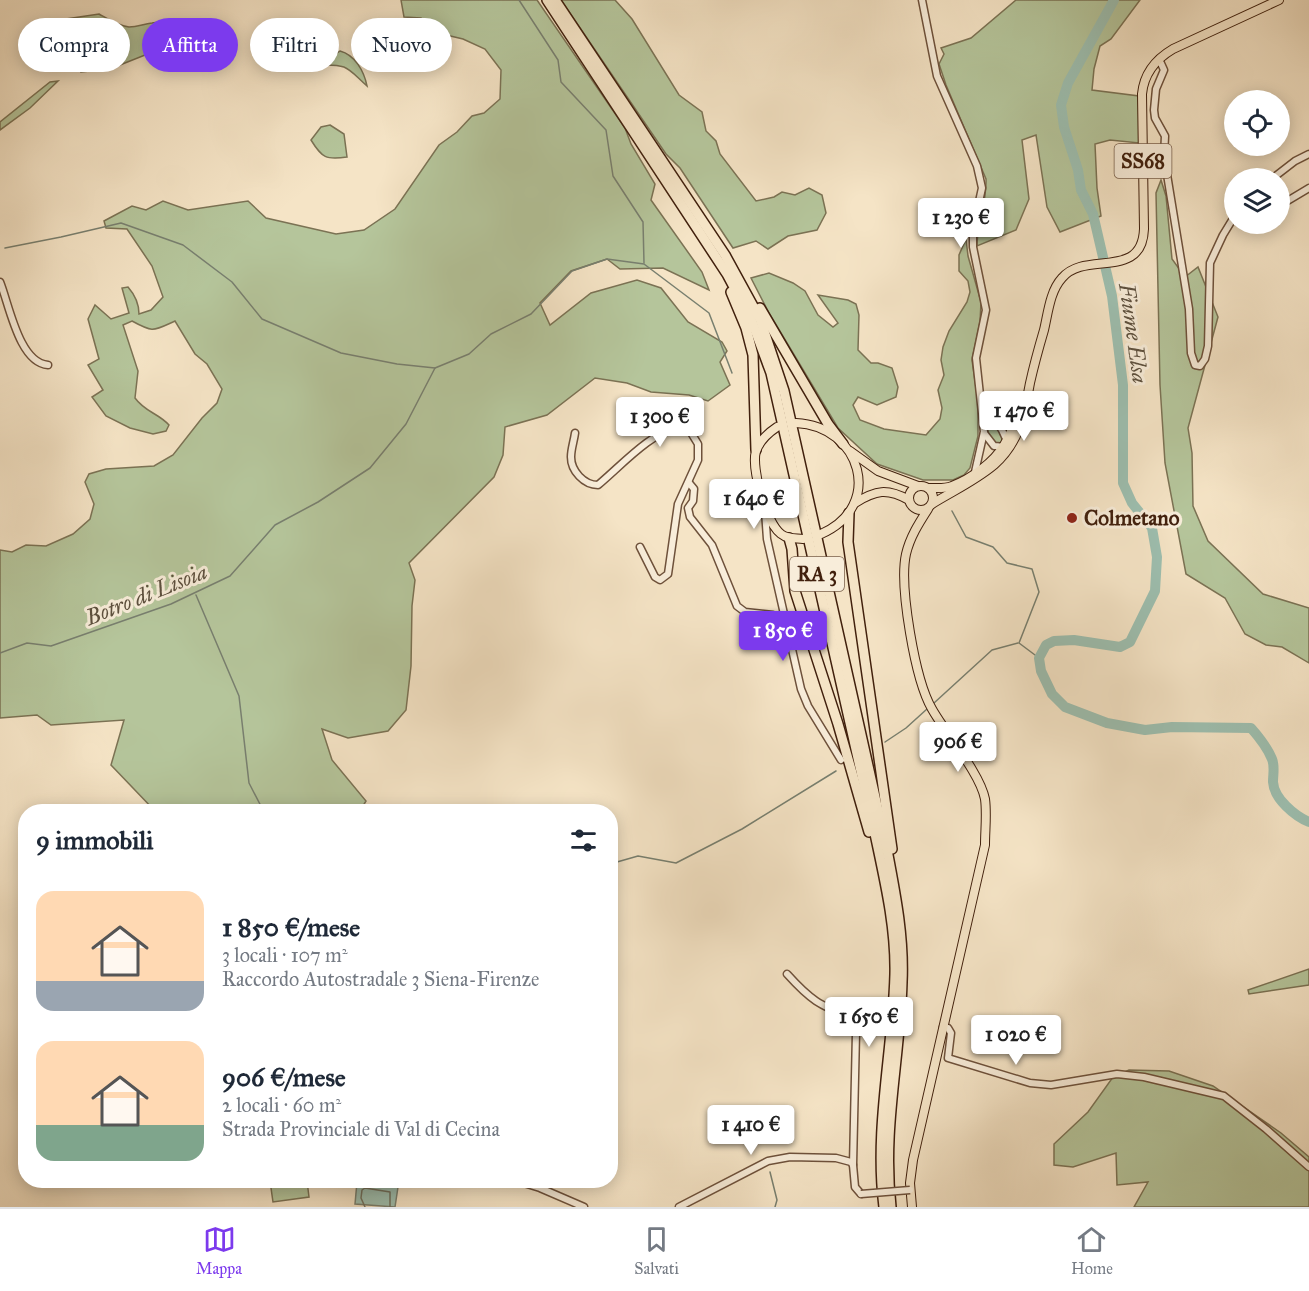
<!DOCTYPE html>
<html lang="it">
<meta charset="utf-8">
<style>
body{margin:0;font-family:"IM FELL Great Primer",serif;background:#f6f6f7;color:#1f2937;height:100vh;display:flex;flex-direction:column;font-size:22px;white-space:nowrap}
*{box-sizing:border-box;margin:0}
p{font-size:20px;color:#747a83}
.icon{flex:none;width:33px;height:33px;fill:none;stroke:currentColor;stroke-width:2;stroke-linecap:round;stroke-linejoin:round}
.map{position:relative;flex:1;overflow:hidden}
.drawer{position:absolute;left:18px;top:804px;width:600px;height:384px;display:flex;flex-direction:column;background:#fff;border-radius:24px;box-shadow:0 3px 15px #0003}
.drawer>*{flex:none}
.banner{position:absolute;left:18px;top:18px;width:600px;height:54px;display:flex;gap:12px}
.buttons{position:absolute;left:1224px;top:90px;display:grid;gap:12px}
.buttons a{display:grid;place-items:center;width:66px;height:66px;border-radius:50%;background:#fff;box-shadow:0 3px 15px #0003;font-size:30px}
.price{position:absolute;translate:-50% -51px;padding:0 14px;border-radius:6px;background:#fff;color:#222;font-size:20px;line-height:39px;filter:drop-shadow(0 2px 3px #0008)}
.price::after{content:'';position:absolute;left:50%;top:36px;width:18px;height:14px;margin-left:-9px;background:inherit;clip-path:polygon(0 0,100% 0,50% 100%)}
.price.on{background:#7c3aed;color:#fff}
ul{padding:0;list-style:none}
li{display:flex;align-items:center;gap:18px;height:150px;padding:0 18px}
li span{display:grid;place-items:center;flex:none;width:168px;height:120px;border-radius:18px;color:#555}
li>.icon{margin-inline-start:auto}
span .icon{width:72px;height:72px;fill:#fffc;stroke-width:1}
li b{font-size:26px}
h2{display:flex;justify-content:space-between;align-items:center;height:72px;padding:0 18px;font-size:26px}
.tag{padding:0 21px;border-radius:27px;background:#fff;box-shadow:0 3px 15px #0003;font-size:21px;line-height:54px}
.tag.on{background:#7c3aed;color:#fff}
.menu{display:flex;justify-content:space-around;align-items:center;height:84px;border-top:2px solid #e0e1e3;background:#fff;font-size:16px;color:#747a83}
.menu a{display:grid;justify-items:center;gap:3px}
.menu .on{color:#7c3aed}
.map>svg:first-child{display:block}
.green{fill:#b5c59b;stroke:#7b7254;stroke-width:1.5}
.water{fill:#9dbfb0;stroke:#787f6f;stroke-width:1.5}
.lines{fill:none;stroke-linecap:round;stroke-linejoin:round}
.shore{stroke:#6f705e;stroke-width:1.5}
.stream{stroke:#787f6f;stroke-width:1.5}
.river{stroke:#9dbfb0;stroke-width:10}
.minor-casing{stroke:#6e513b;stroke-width:9}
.major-casing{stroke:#41200d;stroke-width:10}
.highway-casing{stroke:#41200d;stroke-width:12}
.minor{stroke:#f8edda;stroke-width:6}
.major{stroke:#f5e4c6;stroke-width:8}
.highway{stroke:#f5e4c6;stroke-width:9}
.minor-bridge-casing{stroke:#6e513b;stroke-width:9;stroke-linecap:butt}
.minor-bridge{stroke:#f8edda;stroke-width:6}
.poi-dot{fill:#8f2418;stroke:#f8edda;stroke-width:2}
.labels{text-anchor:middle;stroke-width:6;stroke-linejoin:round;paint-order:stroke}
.shield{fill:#f8edda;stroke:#785e4a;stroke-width:1.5}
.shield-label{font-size:20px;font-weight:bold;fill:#41200d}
.poi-label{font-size:21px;font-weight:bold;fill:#41200d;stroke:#f8edda;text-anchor:start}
.water-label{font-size:22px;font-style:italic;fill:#5d503e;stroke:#f8edda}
</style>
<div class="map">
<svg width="1309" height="1207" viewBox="0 0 1309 1207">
<rect width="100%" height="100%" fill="#f5e4c6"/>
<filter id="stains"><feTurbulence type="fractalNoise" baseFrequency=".00333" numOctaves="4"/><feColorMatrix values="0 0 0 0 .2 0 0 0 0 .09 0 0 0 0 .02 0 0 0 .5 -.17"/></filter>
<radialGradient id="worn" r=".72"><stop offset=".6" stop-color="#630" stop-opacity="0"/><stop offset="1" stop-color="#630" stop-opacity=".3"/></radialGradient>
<g class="green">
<path d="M401,0h136l88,128 6,16 24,40 -4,16 51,72 7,18 -46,-22 -43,1 -13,-10 -36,12 -31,32 10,22 41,-32 46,-13 24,8 27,34 34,20 5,9 -7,11 10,23 -22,16 -19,-6 -38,-3 -24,-9 -32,-5 -48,37 -42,12 -2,28 -9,22 -85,86 6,17 -3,26 -1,60 -5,44 -18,21 -40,7 -26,-9 10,31 34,41 -6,10h-205l-44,-46 13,-45 -73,5 -14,-10 -37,3v-168l12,2 14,-7 20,1 27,-12 17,-15 4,-15 -9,-22 4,-8 17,-5 48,-3 19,-11 29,-37 15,-15 5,-14 -15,-25 -12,-10 -20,-33c-22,10 -21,12 -43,0l-9,4 15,46 -3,27c10,14 23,15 34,27l-3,6 -13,3 -23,-6 -24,-12 -14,-19 11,-7 -15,-25 11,-6 -11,-40 7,-14 16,14 18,-6 -7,-25 6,-1c7,8 11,16 11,27l12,-4 12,-13 -11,-31 -25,-37 -21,-1 -2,-7 28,-15 14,4 17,-9 25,9 60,-9 18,17 70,16 28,-4 31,-21 44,-64 18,-13 15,-16 12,-3 16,-14 1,-29 -16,-21 -22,-10 -21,-5 -21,-16 -17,-1z"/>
<path d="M561,0h54l17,19 47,76 23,17 4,19 10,10 4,13 36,47 18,-4 8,-5 13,3 14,-7 13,7 4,18 -9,17 -29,6 -20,13 -12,-8 -23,7 -53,-80 -14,-14z"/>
<path d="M1016,0h124l-29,39 -11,7 -6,23 -2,21 47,6v47l-29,-3 -15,4 2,44 4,28 -41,16 -13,-25 -11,-72 -14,5 7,59 -13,31 -39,16c0,-23 10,-44 9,-67l-40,-94 -7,-21 5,-10 -3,-6 30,-10z"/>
<path d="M99,14c9,5 20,12 30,13 9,0 14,-3 23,-4 31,-6 61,-3 79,25l-37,1 -44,4 -40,16 -29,3 3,-40 -22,-8 4,-5z"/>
<path d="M340,51c15,4 24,20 27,35 -20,-18 -18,-22 -47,-21z"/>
<path d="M58,81l-28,27 -30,22v-8l50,-40z"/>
<path d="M330,125l14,9 3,23c-21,3 -25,1 -36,-17l10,-13z"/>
<path d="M1161,180l5,16 6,63 13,18 13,-10 20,50 -30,111 4,25 1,53 15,35 55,53 46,14v55l-27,-16 -16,-2 -21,-11 -20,-36 -39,-24 -21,-111 -5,-78 -4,-192z"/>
<path d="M966,239l2,17 13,46 -1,20 -8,38 6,42v34l-8,32 -6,7 -11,5h-30l-46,-16 -39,-36 -69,-115 -18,-35 18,-5 24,10 12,8 13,24 15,12 5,-4 -20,-28 30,5 8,4 3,11 -1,35 13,13h7l14,5 6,19 -2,10 -19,8 -19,-8 -5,8 7,15 24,9 42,6 14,-16 2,-11 -4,-18 6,-15 -3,-15 2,-13 6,-16 18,-29 3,-10 -2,-11 -9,-10v-16z"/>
<path d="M987,415l9,10 7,13 -1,5h-8l-6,-8z"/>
<path d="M1309,969v16l-60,9 -1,-4z"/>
<path d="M1129,1070l40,1 44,15 68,47 28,24v50h-175l14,-25 -31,3 -1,-32 -43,14 -19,-2v-21l34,-32 25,-35z"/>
<path d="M270,1181h37l2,16 -36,5z"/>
</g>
<path class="water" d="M357,1182l41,5 -3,20 -40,-3z"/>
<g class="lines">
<path class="shore" d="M365,1207l-4,-9 1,-8 3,-2 25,4v15"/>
<g class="stream">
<path d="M519,0l39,60 3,22 45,48 7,46 30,46 1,41"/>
<path d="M5,248l56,-11 60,-14 62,22 49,37 30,37 79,34 56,11 38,4"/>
<path d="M952,511l14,26 27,10 14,16 25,6 7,23 -20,51 20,15"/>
<path d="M196,595l43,101 10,87 15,29"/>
<path d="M0,653l27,-10 24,3 120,-42 59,-28 45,-51 43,-23 52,-34 36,-44 29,-56 34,-14 22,-20 40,-20 41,-43 35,-12 37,5 65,49 23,60"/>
<path d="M934,703l58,-53 26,-7"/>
<path d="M885,742l21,-14 21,-19"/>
<path d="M610,864l28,-8 38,7 66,-34 94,-58"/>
<path d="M770,1172l7,28 -2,7"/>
</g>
<path class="river" d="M1114,0l-46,83 -7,22 3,22 14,43 3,20 12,24 19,82 11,89v98l9,20 20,25 5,29 -2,34 -25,51 -10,5 -46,-7 -20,1 -8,4 -7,13 2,13 11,23 13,13 42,16 38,7 27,-3 79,1c8,9 16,19 21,31 3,7 1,15 1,23 1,17 22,34 36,40"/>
<g class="minor-casing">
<g id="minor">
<path d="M922,0l15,76 40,90 5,22 -9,41v18l13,63 -10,48 8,74 -9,40"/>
<path d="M1159,59l5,11 -8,19 -2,21 1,8 10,18 -1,20 25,153 2,44 4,12 5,1 5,-7 3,-13 2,-83 13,-28 11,-18"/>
<path d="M1273,178l22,-17 14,-7"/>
<path d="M1284,203l25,-15"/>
<path d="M0,282c9,22 19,81 48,83"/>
<path d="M984,403l18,27 6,13"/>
<path d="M995,419l12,1 11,-6"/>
<path d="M575,433c-1,8 -4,16 -4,24 0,14 13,28 27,28 25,-21 51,-51 83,-60l9,6 8,13v16l-20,44 -10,70 -8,6 -5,-3 -15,-30"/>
<path d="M984,433l10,13 12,1"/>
<path d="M689,483l5,6 -1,12 -5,7 2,9 22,28 25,61 8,6 28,3 13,6"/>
<path d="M765,511l2,28 34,150 7,17 33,54"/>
<path d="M787,974c9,10 17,19 29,27 16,11 33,11 40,32l-3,132"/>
<path d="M943,1027l5,1 3,5 -3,25 82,25 21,2 66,-11 27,3 80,19 42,33 43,38"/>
<path d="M514,1180l26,8 44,19"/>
<path d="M679,1207l89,-46 22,-4 46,1 15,4 2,3 2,22 6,7"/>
</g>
</g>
<g class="major-casing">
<g id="major">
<path d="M796,423c65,3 89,83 25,111"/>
<path d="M777,427c-9,6 -17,13 -21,24 -5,17 10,72 25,83 6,5 14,4 22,5"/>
<path d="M850,451l28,20 40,15"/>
<circle cx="921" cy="498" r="12"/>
<path d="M929,488c8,0 16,1 23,-2 19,-7 42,-24 52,-41 9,-15 14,-32 21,-48"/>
<path d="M855,503c21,-13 32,-15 54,-3"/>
<path d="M932,504c21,-13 43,-23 62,-39 26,-23 30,-50 36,-82 4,-18 9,-36 14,-53 4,-17 6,-39 18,-52 23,-28 80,3 82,-49l-2,-135c2,-21 14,-35 31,-45l106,-49"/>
<path d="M912,1207l-2,-24 3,-23 72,-315c0,-15 2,-31 0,-46 -5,-26 -39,-65 -53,-90 -17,-29 -33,-123 -26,-155 4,-17 13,-31 22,-45"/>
</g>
</g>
<g class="highway-casing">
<g id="highway">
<path d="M547,0l180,274 24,45 20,54 103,456c10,48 22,96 21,145 -2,78 -21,154 -11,233"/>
<path d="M555,0l170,255 35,64 24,72 104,464c8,42 16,84 14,127 -2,78 -20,146 -11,225"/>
<path d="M731,292l15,36 7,27 3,95"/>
<path d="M760,308l68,116 15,20"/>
<path d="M849,513l-1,29 44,307"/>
<path d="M789,538l3,11 3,42 43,133 31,108"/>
</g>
</g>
<use href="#minor" class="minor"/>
<use href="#major" class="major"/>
<use href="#highway" class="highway"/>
<g class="minor-bridge-casing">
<path id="minor-bridge" d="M861,1194l49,-4"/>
</g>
<use href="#minor-bridge" class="minor-bridge"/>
</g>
<circle class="poi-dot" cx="1072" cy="518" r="6"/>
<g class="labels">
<g class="shield">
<rect x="1114.5" y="144" width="57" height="34" rx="4.5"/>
<rect x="790" y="557" width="54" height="34" rx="4.5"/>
</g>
<g class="shield-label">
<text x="1143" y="168">SS68</text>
<text x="817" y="581">RA 3</text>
</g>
<g class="poi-label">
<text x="1084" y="525">Colmetano</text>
</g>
<g class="water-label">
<text transform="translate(1134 333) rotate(82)" y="8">Fiume Elsa</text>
<text transform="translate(146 594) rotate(-22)" y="8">Botro di Lisoia</text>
</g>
</g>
<rect width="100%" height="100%" filter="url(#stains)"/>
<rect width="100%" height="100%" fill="url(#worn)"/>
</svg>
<div class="buttons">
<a><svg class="icon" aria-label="locate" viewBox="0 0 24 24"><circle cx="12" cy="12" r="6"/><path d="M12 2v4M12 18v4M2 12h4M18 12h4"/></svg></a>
<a><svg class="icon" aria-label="layers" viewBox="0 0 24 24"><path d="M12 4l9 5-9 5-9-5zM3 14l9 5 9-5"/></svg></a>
</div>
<b class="price" style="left:961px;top:249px">1 230 €</b>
<b class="price" style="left:1024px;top:442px">1 470 €</b>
<b class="price" style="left:660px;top:448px">1 300 €</b>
<b class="price" style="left:754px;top:530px">1 640 €</b>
<b class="price on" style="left:783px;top:662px">1 850 €</b>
<b class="price" style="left:958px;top:773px">906 €</b>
<b class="price" style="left:869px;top:1048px">1 650 €</b>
<b class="price" style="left:1016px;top:1066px">1 020 €</b>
<b class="price" style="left:751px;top:1156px">1 410 €</b>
<div class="banner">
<a class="tag">Compra</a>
<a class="tag on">Affitta</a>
<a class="tag">Filtri</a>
<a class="tag">Nuovo</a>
</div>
<section class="drawer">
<h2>9 immobili<svg class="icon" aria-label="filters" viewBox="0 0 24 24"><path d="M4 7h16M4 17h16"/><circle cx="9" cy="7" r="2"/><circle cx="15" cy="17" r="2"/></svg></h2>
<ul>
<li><span style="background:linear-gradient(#ffd9b3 75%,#9aa5b1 0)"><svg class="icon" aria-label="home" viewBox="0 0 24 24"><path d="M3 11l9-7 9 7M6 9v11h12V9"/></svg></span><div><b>1 850 €/mese</b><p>3 locali · 107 m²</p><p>Raccordo Autostradale 3 Siena-Firenze</p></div></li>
<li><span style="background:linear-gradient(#ffd9b3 70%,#7fa58c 0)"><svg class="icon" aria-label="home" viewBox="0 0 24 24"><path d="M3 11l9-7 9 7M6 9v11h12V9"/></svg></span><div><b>906 €/mese</b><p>2 locali · 60 m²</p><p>Strada Provinciale di Val di Cecina</p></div></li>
</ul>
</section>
</div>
<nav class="menu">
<a class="on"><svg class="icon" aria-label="map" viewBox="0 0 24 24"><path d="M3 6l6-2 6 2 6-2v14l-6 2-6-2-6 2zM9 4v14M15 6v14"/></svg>Mappa</a>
<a><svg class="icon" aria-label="saved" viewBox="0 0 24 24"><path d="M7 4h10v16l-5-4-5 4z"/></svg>Salvati</a>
<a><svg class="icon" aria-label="home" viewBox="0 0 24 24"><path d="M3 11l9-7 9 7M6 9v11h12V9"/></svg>Home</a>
</nav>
